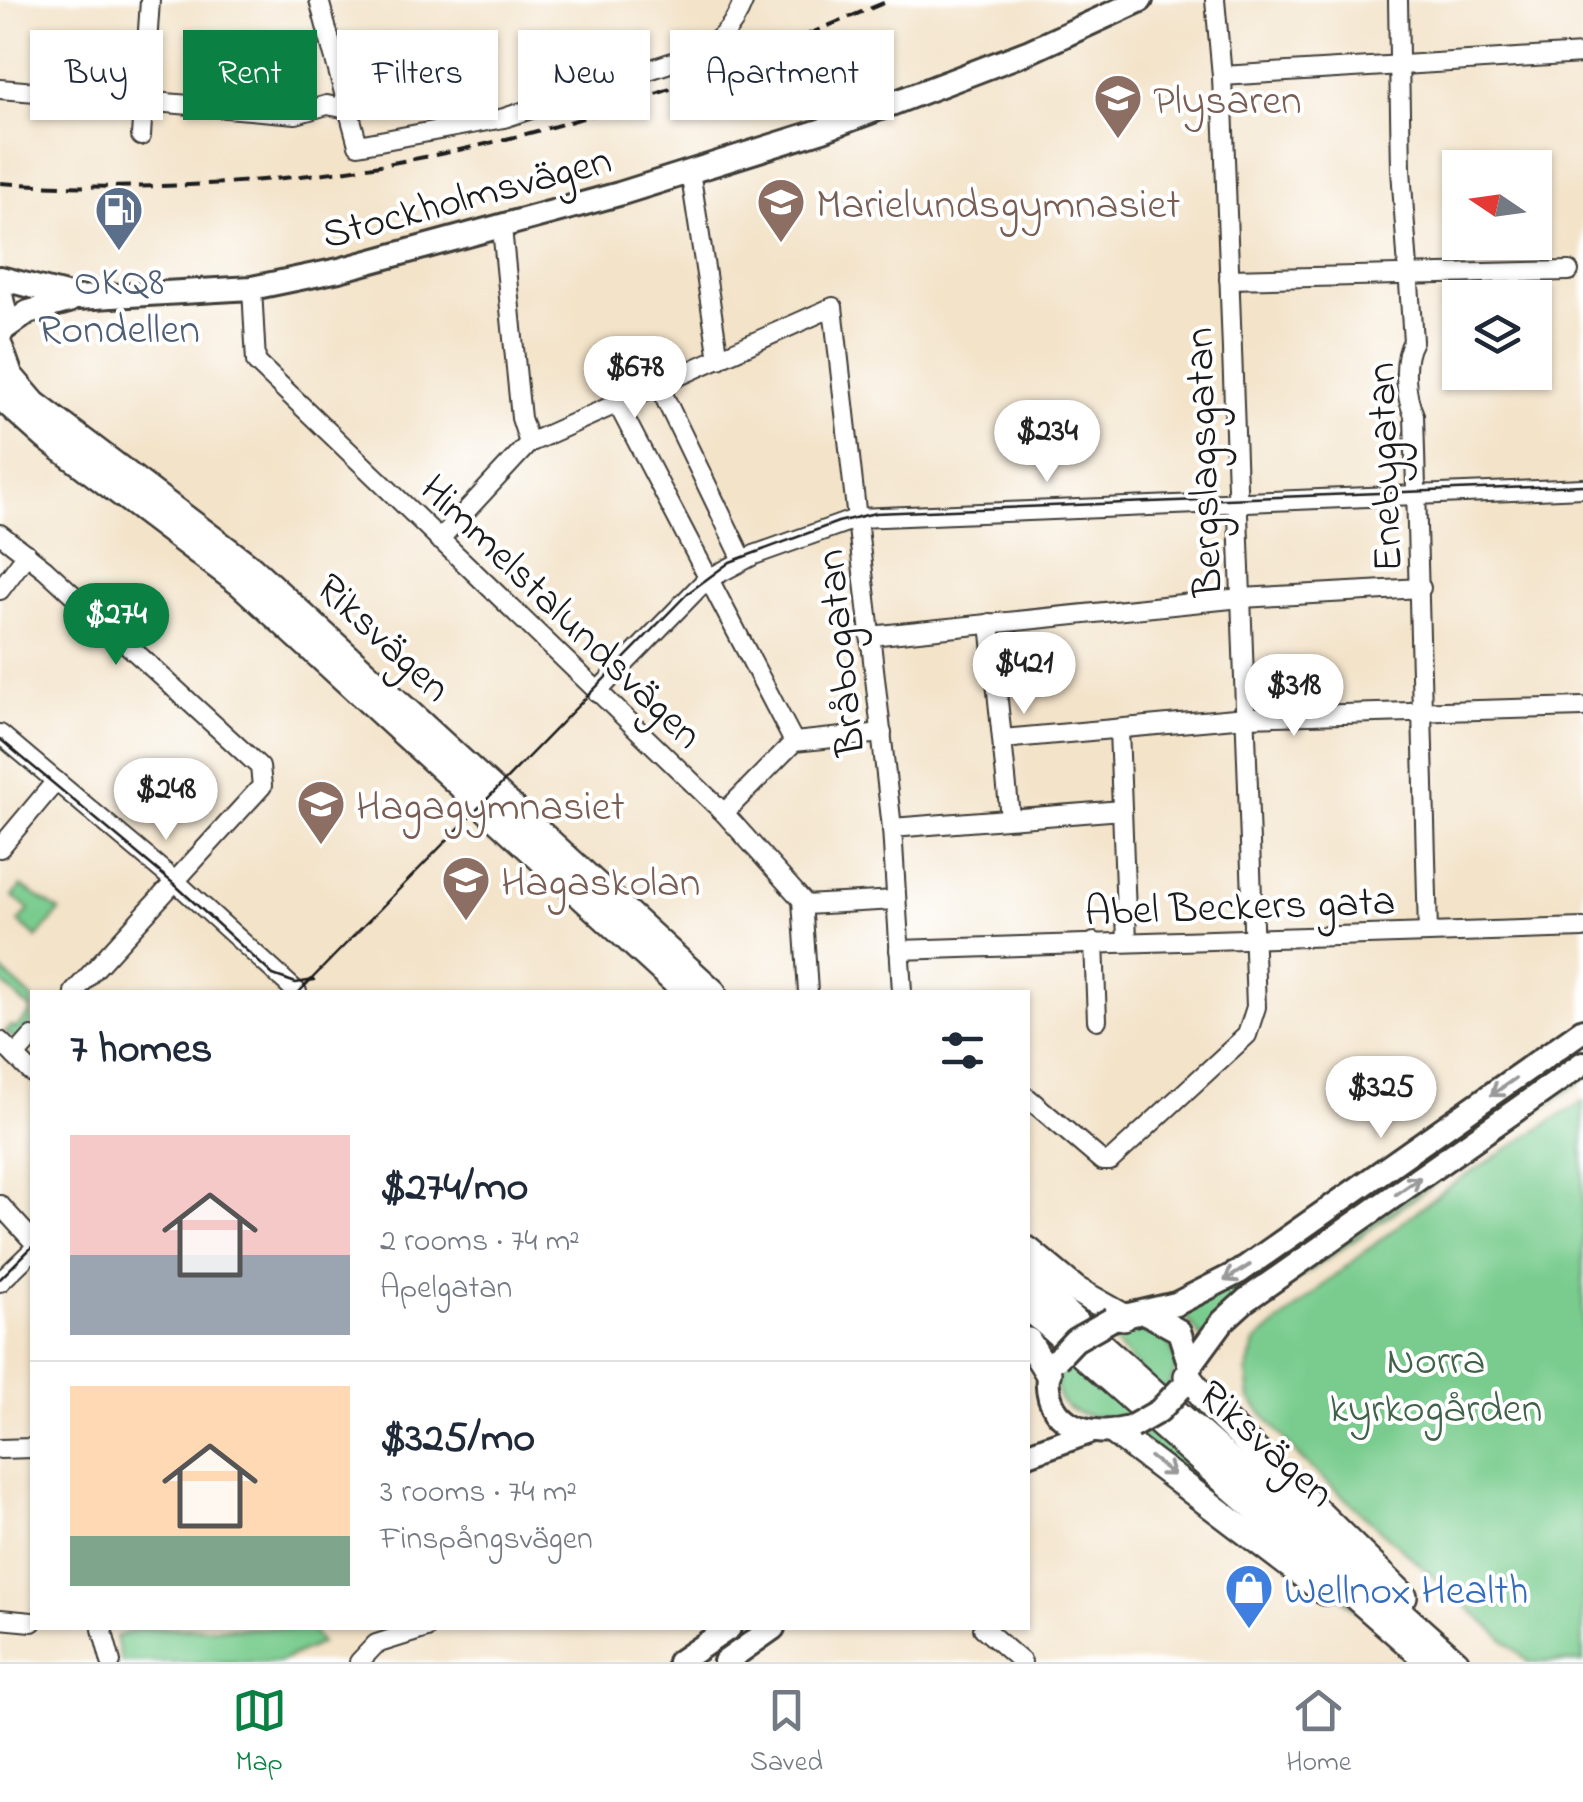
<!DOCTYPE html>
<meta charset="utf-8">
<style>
body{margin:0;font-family:"Indie Flower",sans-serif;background:#f6f6f7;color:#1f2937;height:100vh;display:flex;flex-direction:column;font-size:38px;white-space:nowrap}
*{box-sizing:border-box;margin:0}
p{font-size:32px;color:#747a83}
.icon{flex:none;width:55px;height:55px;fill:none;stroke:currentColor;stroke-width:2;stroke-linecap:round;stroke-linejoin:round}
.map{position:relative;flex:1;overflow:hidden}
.drawer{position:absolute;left:30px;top:990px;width:1000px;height:640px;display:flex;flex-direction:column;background:#fff;border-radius:0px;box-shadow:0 2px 8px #0004}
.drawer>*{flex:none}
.top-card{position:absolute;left:30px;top:30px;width:1000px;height:90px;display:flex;gap:20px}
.needle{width:65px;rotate:283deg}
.fabs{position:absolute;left:1442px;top:150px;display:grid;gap:20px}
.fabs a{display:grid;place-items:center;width:110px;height:110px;border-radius:0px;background:#fff;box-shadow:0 2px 8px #0004;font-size:50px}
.price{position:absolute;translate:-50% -85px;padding:0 22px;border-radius:35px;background:#fff;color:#222;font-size:32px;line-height:65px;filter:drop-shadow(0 2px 5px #0008)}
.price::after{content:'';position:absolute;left:50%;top:60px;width:30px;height:22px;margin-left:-15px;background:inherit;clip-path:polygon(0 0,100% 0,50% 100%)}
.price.active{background:#0b8043;color:#fff}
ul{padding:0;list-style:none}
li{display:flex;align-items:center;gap:30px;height:250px;padding:0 40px}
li+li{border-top:2px solid #e0e1e3}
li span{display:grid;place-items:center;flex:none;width:280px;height:200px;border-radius:0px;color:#555}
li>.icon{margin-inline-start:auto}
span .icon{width:120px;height:120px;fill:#fffc;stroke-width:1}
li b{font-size:42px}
h2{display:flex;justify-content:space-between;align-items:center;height:120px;padding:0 40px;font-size:42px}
.pill{padding:0 35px;border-radius:0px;background:#fff;box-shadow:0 2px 8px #0004;font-size:35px;line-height:90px}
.pill.active{background:#0b8043;color:#fff}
.menu{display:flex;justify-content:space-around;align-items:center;height:140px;border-top:2px solid #e0e1e3;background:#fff;font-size:28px;color:#747a83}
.menu a{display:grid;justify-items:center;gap:5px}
.menu .active{color:#0b8043}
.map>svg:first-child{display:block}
.green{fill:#79cc8e;stroke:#4a7455;stroke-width:2.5}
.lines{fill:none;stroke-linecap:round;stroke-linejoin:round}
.minor-casing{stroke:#3c3a36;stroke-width:22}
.major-casing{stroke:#3c3a36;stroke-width:28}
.highway-casing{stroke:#3c3a36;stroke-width:30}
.minor{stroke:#fff;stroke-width:18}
.major{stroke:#fff;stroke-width:22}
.highway{stroke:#fff;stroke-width:25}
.tram{stroke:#1c1c1c;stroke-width:2.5}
.rail{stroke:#1c1c1c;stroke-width:4;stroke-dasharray:15 8;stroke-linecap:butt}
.major-bridge-casing{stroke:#3c3a36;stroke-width:28;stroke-linecap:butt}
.major-bridge{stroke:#fff;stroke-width:22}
.oneway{stroke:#999}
.labels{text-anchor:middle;stroke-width:8;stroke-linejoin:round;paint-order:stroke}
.education-label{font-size:42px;fill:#785e54;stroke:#fff;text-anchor:start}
.street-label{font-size:42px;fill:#1c1c1c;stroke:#fff}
.service-label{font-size:42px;fill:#4e5e75;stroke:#fff}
.park-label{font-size:42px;fill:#41624a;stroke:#fff}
.shop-label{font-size:42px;fill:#366cbe;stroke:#fff;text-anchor:start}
</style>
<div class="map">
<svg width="1583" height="1662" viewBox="0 0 1583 1662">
<rect width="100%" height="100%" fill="#fff"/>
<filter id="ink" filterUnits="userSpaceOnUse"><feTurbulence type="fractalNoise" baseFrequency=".01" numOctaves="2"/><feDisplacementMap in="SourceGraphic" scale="20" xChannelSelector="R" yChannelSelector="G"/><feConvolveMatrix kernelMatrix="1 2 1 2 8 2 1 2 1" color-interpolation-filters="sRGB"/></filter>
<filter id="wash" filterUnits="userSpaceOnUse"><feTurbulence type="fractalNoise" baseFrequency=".0048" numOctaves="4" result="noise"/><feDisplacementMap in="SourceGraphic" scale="40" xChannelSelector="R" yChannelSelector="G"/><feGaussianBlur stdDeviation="2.25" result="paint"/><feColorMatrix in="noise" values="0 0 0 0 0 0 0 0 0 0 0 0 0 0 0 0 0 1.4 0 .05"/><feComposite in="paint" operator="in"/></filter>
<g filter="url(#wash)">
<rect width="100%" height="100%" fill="#f3e3c9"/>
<g class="green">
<path d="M21,886l39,25 -23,27 -18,-16 10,-12 -16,-13z"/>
<path d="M0,969l32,29v25l-15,17 -12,-8 6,-6 4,3 17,-18 -32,-30z"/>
<path d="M1583,1040v17l-382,281 -21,-29z"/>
<path d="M1583,1074v6l-328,230 -42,43 24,-35z"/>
<path d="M1583,1101v561h-54l-229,-204 -50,-59 -3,-26 8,-30 78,-66 112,-88z"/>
<path d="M1144,1329c34,10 41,40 18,65l-56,-60z"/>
<path d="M1071,1356l63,57c-43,14 -106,-6 -63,-57z"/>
<path d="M1154,1430l229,201 -245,-193z"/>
<path d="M140,1628h170l11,15 -42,19h-158l-5,-25z"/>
</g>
</g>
<g filter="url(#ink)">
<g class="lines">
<g class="minor-casing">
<g id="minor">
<path d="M319,0l39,145 146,-27 181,-60c31,-13 47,-26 59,-58"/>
<path d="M1398,0l3,169 12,172c-11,19 -8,54 1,74l14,518"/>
<path d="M1222,76l361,-22"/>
<path d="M0,89l296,25 31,-9 21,4"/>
<path d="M141,136l9,-136"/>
<path d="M690,171l29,188"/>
<path d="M502,228l19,190 8,25"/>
<path d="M1229,279l340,-8"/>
<path d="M252,288l4,74 468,451 78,87 6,92"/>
<path d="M659,386l84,174"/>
<path d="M617,403l177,339"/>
<path d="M0,534l45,35 215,198 2,19 -188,206"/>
<path d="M439,540l90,-97 304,-136 59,521 10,164"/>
<path d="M0,590l27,-36"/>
<path d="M990,623l20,194"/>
<path d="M870,636l371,-38 180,-10"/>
<path d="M597,692l109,-112 48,-25 104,-37 725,-30"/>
<path d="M1119,729l8,212"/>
<path d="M0,734l176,148 121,110"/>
<path d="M1003,739l243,-22 337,-10"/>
<path d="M724,813l70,-71 88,-9"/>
<path d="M892,828l230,-18"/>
<path d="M0,848l56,-67"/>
<path d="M805,905l91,-5"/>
<path d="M1094,942l3,78"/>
<path d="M899,950l684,-22"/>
<path d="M0,1041l32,32"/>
<path d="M15,1056l17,-19"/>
<path d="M1028,1098l74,63h8l137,-126 9,-28 -34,-931 -7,-76"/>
<path d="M0,1205l32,35"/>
<path d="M0,1282l32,-31"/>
<path d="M0,1449l32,-1"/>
<path d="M0,1619l32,3"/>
<path d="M983,1628l39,34"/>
<path d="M102,1629l9,33"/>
<path d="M359,1662l17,-18 51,-16"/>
</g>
</g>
<g class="major-casing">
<g id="major">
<path d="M0,278l77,20 175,-10 87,-18 280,-76 204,-64 207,-79 111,-51"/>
<path d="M1,331l27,-19 41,-11"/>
<path d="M1146,1313l33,18 11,35 -2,10"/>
<path d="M1112,1319l64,-15 63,-32 344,-242"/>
<path d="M1190,1366l33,-45 23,-21 337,-237"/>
<path d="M1048,1373c-5,51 39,66 82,55"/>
<path d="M1028,1454l62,-22"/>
<path d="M679,1662l50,-34"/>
<path d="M725,1662l48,-34"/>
</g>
</g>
<g class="highway-casing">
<g id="highway">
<path d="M0,297l4,18 -4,18"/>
<path d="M0,348l10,28 24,28 217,164 462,424"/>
<path d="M0,396l46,41 194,146 446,409"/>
<path d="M1028,1250l48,40 48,27"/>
<path d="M1028,1280l428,382"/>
<path d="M1028,1307l401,355"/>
<path d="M1028,1341l20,32"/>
<path d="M1187,1376l27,34 190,186"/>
<path d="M1114,1432l211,160"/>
</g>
</g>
<use href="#minor" class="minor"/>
<use href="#major" class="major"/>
<use href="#highway" class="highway"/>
<g class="tram">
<path d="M0,739l174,145 99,91 23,8 18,-3"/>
<path d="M299,992l389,-399 42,-31 108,-40 37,-9 708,-28"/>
<path d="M0,1279l32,-32"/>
</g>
<path class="rail" d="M0,183c199,13 395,-8 586,-66 104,-31 204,-76 305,-117"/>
<g class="major-bridge-casing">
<g id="major-bridge">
<path d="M1057,1359l18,-19 37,-21"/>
<path d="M1131,1427l28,-16 22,-23"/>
</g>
</g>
<use href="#major-bridge" class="major-bridge"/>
</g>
<defs><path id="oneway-shaft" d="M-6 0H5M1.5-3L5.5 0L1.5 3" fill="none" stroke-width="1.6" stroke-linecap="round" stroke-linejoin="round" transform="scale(2.5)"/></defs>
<g class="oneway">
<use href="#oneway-shaft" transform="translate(1503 1087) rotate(145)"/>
<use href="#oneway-shaft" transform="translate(1408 1186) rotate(-35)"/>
<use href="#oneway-shaft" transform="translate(1237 1273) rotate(148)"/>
<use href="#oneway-shaft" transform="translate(1162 1466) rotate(38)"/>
</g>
</g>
<defs>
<g id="school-pin" transform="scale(2.5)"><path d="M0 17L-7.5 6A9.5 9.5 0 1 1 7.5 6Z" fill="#8d6e63" stroke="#fff"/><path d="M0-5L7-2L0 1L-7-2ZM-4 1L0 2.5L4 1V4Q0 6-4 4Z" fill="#fff"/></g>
<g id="fuel-pin" transform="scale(2.5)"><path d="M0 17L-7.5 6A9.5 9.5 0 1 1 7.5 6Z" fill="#5c6f8a" stroke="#fff"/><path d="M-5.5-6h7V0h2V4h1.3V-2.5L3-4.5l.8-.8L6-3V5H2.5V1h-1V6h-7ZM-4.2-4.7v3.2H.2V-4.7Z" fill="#fff"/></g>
<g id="shop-pin" transform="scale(2.5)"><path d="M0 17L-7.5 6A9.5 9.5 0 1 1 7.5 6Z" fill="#3f7fe0" stroke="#fff"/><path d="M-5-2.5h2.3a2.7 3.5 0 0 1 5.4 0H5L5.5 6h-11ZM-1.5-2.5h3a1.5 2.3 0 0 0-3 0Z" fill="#fff"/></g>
</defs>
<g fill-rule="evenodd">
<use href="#school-pin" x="1118" y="98"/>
<use href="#school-pin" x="781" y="202"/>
<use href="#fuel-pin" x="119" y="210"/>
<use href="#school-pin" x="321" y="804"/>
<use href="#school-pin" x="466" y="880"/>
<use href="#shop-pin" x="1249" y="1588"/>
</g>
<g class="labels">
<g class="education-label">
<text x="1153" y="113">Plysaren</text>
<text x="816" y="217">Marielundsgymnasiet</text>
<text x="356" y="819">Hagagymnasiet</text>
<text x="501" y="895">Hagaskolan</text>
</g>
<g class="street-label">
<text transform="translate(466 195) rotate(-15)" y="15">Stockholmsvägen</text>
<text transform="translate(1201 462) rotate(-92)" y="15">Bergslagsgatan</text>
<text transform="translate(1382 467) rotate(-92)" y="15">Enebygatan</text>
<text transform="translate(563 610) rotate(44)" y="15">Himmelstalundsvägen</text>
<text transform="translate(385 636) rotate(43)" y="15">Riksvägen</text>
<text transform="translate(838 653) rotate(-96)" y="15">Bråbogatan</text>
<text transform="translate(1240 904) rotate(-2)" y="15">Abel Beckers gata</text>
<text transform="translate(1268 1442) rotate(42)" y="15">Riksvägen</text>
</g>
<g class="service-label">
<text x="119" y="294">OKQ8<tspan x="119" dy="48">Rondellen</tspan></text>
</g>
<g class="park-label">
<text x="1436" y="1373">Norra<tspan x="1436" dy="48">kyrkogården</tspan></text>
</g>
<g class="shop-label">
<text x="1284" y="1603">Wellnox Health</text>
</g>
</g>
</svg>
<div class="fabs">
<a><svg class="needle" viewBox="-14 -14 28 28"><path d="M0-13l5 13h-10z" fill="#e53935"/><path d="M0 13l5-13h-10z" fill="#747a83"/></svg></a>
<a><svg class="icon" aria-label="layers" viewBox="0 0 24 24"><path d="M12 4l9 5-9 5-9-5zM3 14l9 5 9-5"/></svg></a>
</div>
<b class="price" style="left:635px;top:421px">$678</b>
<b class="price" style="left:1047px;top:485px">$234</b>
<b class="price active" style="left:116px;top:668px">$274</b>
<b class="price" style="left:1024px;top:717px">$421</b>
<b class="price" style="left:1294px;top:739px">$318</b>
<b class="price" style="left:166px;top:843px">$248</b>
<b class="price" style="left:1381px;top:1141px">$325</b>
<div class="top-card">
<a class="pill">Buy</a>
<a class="pill active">Rent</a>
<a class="pill">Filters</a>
<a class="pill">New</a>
<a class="pill">Apartment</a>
</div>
<section class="drawer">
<h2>7 homes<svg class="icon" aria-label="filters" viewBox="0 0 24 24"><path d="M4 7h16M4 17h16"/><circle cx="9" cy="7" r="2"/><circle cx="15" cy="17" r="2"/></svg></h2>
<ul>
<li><span style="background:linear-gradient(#f6c9c9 60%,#9aa5b1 0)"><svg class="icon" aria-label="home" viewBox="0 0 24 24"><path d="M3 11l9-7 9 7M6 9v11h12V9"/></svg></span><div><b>$274/mo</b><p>2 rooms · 74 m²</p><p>Apelgatan</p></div></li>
<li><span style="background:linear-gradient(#ffd9b3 75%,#7fa58c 0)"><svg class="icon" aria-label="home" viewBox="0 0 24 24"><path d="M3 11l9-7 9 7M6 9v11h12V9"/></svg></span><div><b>$325/mo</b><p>3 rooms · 74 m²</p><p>Finspångsvägen</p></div></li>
</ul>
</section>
</div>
<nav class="menu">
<a class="active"><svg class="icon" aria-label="map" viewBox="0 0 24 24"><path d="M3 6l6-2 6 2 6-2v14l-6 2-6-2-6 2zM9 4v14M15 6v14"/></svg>Map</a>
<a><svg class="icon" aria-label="saved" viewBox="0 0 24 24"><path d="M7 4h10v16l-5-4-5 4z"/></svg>Saved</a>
<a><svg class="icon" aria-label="home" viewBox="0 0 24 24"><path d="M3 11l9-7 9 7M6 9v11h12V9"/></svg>Home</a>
</nav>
